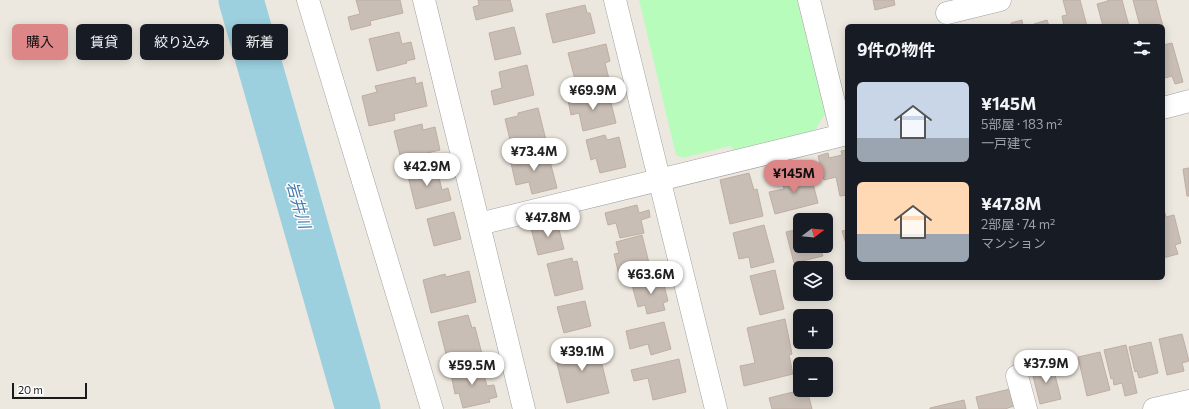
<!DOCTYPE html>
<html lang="ja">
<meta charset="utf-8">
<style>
body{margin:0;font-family:Commissioner,"Noto Sans JP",sans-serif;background:#20242c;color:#f1f3f6;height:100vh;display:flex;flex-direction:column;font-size:15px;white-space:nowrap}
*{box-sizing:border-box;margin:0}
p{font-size:13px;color:#9ea1a6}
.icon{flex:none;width:22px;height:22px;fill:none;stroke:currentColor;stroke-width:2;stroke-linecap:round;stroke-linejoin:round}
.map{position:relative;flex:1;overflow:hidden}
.details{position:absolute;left:845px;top:24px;width:320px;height:256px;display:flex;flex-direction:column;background:#171b24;border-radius:6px;box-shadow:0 2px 10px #0003}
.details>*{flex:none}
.guide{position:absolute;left:12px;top:24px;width:380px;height:36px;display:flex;gap:8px}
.needle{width:26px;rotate:74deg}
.fabs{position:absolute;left:793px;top:213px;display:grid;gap:8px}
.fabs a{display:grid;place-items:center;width:40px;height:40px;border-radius:6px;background:#171b24;box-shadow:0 2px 10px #0003;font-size:20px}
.scale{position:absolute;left:12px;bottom:10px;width:75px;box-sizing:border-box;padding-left:4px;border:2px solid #1a1a1a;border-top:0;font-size:11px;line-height:14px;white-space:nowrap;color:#1a1a1a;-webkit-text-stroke:3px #fff;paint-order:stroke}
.price{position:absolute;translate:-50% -34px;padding:0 9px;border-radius:14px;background:#fff;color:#222;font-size:13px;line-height:26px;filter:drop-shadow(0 1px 2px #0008)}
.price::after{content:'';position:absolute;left:50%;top:24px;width:12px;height:9px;margin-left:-6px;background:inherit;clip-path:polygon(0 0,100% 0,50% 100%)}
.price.current{background:#dd8688;color:#111}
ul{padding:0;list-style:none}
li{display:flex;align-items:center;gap:12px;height:100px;padding:0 12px}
li span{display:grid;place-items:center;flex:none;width:112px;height:80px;border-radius:6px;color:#555}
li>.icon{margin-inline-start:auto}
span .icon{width:48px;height:48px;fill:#fffc;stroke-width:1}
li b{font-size:17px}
h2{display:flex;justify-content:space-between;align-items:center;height:48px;padding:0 12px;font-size:17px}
.chip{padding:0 14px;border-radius:6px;background:#171b24;box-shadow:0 2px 10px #0003;font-size:14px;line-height:36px}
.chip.current{background:#dd8688;color:#111}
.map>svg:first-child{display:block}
.park{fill:#b7fcbb}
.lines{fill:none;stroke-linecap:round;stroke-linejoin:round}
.river{stroke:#9cd0de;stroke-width:45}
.building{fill:#c9beb5;stroke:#bfaea1}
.minor-casing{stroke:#a1a1a1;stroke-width:23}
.minor{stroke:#fff;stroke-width:22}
.labels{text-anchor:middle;stroke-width:3;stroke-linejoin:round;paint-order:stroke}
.water-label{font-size:16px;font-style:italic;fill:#437aae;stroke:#fff}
</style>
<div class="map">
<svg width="1189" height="409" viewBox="0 0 1189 409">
<rect width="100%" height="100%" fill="#ede8df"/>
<path class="park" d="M639,0h158l28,114 -10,16 -81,20 -4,-4 -47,12 -7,-3z"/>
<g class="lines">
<path class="river" d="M241,0l117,409"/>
</g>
<g class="building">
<path d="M356,0h44l3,13 -33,8 1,4 -20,5 -3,-13 12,-3z"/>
<path d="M478,0h32l3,11 -37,9 -3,-13 6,-2z"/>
<path d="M873,0h21l1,5 -20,5z"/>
<path d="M1063,0h17l7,26h-23l-2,-10 5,-1z"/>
<path d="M1107,0h15l7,26h-26l-6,-22 11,-3z"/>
<path d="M1133,0h23l9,34 -2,1v-9h-23z"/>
<path d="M585,5l2,8h3l5,20 -42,10 -7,-29z"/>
<path d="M1022,20l1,6h-11l-1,-3z"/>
<path d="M1047,20l2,6h-14l-1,-2z"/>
<path d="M514,27l7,27 -26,6 -6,-27z"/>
<path d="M399,32l3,12 9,-2 4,17 -9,2 1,2 -30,8 -8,-32z"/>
<path d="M1172,43l11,39 -8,2 -3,-8 -7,2 -2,-7v-26z"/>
<path d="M606,44l4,17 -5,2 4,16 -32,8 -9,-34z"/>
<path d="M527,65l7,30 -40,10 -3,-14 11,-3 -3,-16z"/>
<path d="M415,77l1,7 6,-2 5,24 -33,8 1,6 -26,6 -7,-30 15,-4 -2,-6z"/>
<path d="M604,91v5l5,-1 7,28 -33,8 -4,-18 -8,2 -3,-15z"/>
<path d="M538,108l8,32 -34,8 -7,-29 13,-3v-3z"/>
<path d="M422,124l1,6 12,-3 5,23 -39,9 -7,-28z"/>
<path d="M605,135l2,5 12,-3 7,30 -26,6 -4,-15 -5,2 -5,-20z"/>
<path d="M547,150l10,38 -25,6 -3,-12 -13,3 -6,-26z"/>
<path d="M847,150v45l-7,1 -4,-19 -12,3 -6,-24 10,-3 1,5 13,-3 -1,-4z"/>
<path d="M436,165l6,25 6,-2 3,12 -35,9 -9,-37z"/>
<path d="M1189,168v28h-2l-4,-27z"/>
<path d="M810,172l8,31 -43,11 -6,-22 15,-3 -2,-10z"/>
<path d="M749,173l5,17 3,-1 6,27 -33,8 -10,-44z"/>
<path d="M637,205l2,8 10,-3 1,7 -9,3 3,13 -24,5 -4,-15 -8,2 -3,-12z"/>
<path d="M1163,206l3,11 8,-2 7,28 -6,2 3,9 -15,4z"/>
<path d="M454,212l7,27 -27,7 -7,-27z"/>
<path d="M557,222l7,27 -26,6 -7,-27z"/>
<path d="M764,225l10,37 -23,6 -2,-11 -10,2 -6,-26z"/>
<path d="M800,229v17h20l3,10 -29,7 -8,-31z"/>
<path d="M847,230v17l-5,-16z"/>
<path d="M642,235l9,36 -31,8 -6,-25 5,-1 -3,-11z"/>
<path d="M572,258l1,4 4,-1 6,28 -28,7 -8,-32z"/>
<path d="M775,270l9,39 -24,6 -10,-39z"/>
<path d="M469,271l7,31 -45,11 -8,-33 22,-6 1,3z"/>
<path d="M662,277l6,24 -5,2 2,7 -18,4 -2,-9 -7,2 -6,-22z"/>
<path d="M585,301l6,25 -27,7 -7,-26z"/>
<path d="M468,315l4,13 3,-1 7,27 -34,8 -10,-40z"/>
<path d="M785,319l7,35 -3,1 4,19 -49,12 -4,-20 15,-3 -8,-35z"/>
<path d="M664,322l7,27 -20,6 -3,-11 -18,5 -4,-18z"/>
<path d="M1182,334l7,27 -7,2 2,8 -17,4 -8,-36z"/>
<path d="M596,340l13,53 -42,10 -11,-43h3l-2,-10z"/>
<path d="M1151,342l7,31 -19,5 -2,-7 -2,1 -6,-25z"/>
<path d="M1126,345l11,48 -12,3 -3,-13 -8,2 -1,-7 -2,1 -7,-29z"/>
<path d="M1100,352l10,38 -23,6 -9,-39z"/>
<path d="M679,359l7,33 -33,8 -5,-22 -14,3 -3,-11z"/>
<path d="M1052,363l9,36 -21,5 -9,-36z"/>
<path d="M481,364l6,22 7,-1 3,12 -8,2 1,3 -27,6 -4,-15 -4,1 -4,-20h2l-1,-3z"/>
<path d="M1010,389l4,17 -9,3h-26l-3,-12z"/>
<path d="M801,390h6l5,19h-40l-3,-11z"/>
<path d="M964,400l2,9h-36v-1z"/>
</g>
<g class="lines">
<g class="minor-casing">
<g id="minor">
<path d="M308,0l124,409"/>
<path d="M424,0l100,409"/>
<path d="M615,0l101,409"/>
<path d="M809,0l33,135"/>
<path d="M947,13l53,-13"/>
<path d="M1163,108l26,-7"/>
<path d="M479,224l368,-90"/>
<path d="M1017,376l9,33"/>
<path d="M1154,409l35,-8"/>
</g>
</g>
<use href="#minor" class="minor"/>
</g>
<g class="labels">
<g class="water-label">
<text transform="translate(299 205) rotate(74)" y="6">岩井川</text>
</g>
</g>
</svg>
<div class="fabs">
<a><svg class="needle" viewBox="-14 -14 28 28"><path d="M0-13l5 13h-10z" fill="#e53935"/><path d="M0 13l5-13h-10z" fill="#9ea1a6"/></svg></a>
<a><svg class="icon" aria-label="layers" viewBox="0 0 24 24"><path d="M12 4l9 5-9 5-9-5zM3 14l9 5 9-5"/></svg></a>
<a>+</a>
<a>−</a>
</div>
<div class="scale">20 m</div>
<b class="price" style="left:593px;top:111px">¥69.9M</b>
<b class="price" style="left:534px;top:172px">¥73.4M</b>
<b class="price" style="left:427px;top:187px">¥42.9M</b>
<b class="price current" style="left:794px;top:194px">¥145M</b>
<b class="price" style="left:548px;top:238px">¥47.8M</b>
<b class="price" style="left:651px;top:295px">¥63.6M</b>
<b class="price" style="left:582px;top:372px">¥39.1M</b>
<b class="price" style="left:1046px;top:384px">¥37.9M</b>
<b class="price" style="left:472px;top:386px">¥59.5M</b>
<div class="guide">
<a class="chip current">購入</a>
<a class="chip">賃貸</a>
<a class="chip">絞り込み</a>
<a class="chip">新着</a>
</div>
<section class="details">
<h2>9件の物件<svg class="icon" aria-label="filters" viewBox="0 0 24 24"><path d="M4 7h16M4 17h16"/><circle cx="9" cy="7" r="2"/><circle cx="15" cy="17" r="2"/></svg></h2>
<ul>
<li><span style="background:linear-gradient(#c9d6e8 70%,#9aa5b1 0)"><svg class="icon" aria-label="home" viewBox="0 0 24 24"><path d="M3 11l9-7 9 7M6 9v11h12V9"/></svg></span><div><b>¥145M</b><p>5部屋 · 183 m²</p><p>一戸建て</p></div></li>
<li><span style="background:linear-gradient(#ffd9b3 65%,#9aa5b1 0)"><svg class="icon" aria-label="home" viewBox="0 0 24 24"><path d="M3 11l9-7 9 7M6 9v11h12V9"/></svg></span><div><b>¥47.8M</b><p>2部屋 · 74 m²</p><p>マンション</p></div></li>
</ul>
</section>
</div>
